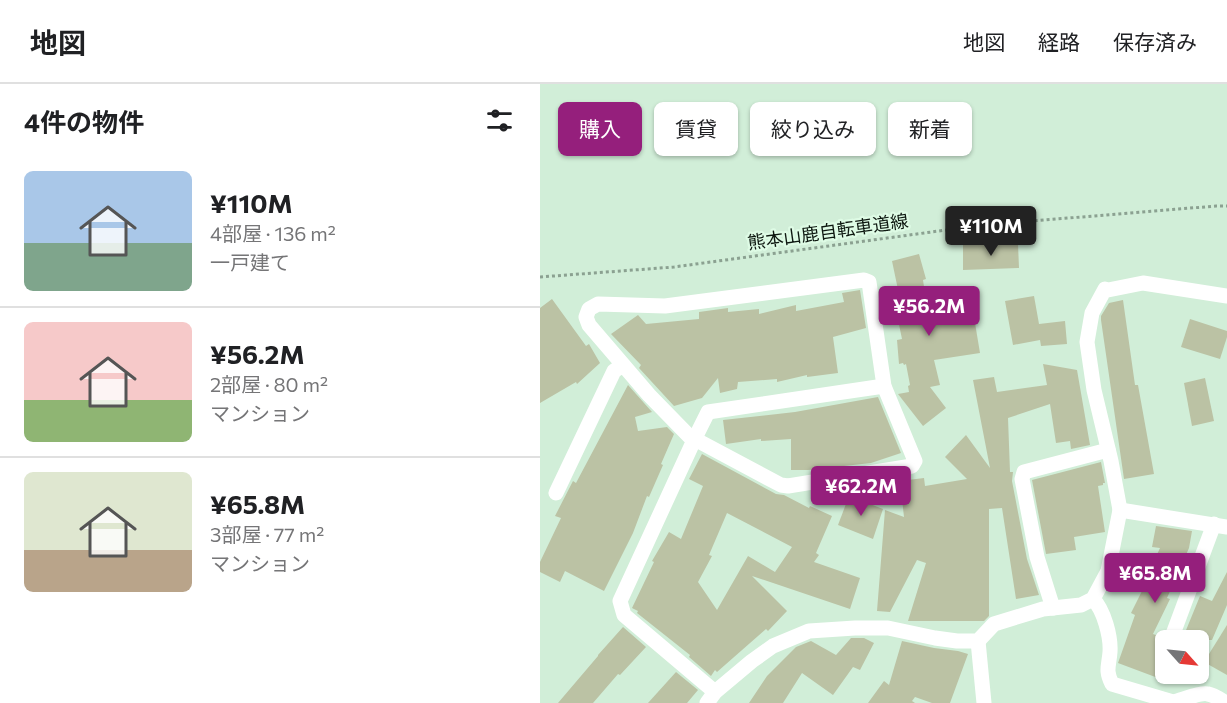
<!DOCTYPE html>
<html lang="ja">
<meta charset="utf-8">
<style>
body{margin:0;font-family:Commissioner,"Noto Sans JP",sans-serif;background:#f6f6f6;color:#202124;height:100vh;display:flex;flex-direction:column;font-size:22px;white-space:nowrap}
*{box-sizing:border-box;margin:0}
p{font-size:20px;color:#757577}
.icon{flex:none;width:33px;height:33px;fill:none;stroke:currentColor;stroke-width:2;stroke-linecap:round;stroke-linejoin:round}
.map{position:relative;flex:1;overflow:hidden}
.details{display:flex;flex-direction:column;background:#fff;width:540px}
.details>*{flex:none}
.guide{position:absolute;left:18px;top:18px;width:570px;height:54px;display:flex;gap:12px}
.needle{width:39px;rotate:117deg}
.fabs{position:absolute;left:615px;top:546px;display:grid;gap:12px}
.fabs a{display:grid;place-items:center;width:54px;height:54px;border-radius:9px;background:#fff;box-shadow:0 2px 4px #0004;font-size:30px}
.price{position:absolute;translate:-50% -51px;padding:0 14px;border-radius:6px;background:#951f7c;color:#fff;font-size:20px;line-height:39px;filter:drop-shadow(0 2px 3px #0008)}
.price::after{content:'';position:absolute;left:50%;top:36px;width:18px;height:14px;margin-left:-9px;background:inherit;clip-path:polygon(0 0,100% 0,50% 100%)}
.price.active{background:#222;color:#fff}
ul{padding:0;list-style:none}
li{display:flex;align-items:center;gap:18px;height:150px;padding:0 24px}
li+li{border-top:2px solid #e0e0e0}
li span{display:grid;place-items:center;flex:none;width:168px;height:120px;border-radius:9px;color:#555}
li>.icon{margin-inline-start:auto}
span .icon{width:72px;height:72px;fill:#fffc;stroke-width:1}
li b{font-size:26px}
h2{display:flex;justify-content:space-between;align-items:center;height:72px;padding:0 24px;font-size:26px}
.tag{padding:0 21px;border-radius:9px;background:#fff;box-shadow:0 2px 4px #0004;font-size:21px;line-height:54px}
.tag.active{background:#951f7c;color:#fff}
header{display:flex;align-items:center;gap:36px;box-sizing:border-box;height:84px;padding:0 30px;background:#fff;border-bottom:2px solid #e0e0e0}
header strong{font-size:28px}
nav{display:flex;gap:33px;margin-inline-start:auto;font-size:21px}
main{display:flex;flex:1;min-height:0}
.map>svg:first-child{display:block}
.building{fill:#bbc2a4;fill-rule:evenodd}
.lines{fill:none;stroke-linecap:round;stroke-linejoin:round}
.path{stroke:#8ba191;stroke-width:3;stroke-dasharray:3 3;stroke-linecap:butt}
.street{stroke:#fff;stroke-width:15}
.labels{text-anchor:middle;stroke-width:4.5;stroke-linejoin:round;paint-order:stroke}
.street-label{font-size:18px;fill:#0e1811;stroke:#defbe5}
</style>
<header>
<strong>地図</strong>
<nav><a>地図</a><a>経路</a><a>保存済み</a></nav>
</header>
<main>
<section class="details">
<h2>4件の物件<svg class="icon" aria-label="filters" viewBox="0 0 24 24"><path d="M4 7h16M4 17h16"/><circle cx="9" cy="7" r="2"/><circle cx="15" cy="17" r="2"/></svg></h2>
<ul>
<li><span style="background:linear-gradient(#a9c7e8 60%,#7fa58c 0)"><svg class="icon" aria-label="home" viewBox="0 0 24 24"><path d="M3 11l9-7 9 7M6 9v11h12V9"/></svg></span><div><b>¥110M</b><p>4部屋 · 136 m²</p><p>一戸建て</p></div></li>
<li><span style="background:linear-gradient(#f6c9c9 65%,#8fb573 0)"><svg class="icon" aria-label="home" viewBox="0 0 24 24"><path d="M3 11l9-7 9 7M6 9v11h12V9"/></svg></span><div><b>¥56.2M</b><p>2部屋 · 80 m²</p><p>マンション</p></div></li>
<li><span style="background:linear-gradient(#dfe7d0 65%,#b9a48a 0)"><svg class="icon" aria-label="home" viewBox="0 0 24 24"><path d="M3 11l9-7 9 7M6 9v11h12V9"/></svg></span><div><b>¥65.8M</b><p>3部屋 · 77 m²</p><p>マンション</p></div></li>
</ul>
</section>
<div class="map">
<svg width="687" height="619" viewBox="0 0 687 619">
<rect width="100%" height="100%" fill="#d1eed8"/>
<g class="building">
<path d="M478,160l1,24 -56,2v-25z"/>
<path d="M379,170l7,25 -3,1 4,27 44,-8 9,54 -46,7 6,25 -10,2 16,21 -23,18 -25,-32 11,-2 -1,-6 2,-1 -4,-21 -2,1 -1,-2 -4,1 -2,-24 5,-1 -7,-34 6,-1 -9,-43z"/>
<path d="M320,206l6,38 -33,9 5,36 -31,4v-2l-30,7v-3l-39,3 -1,7 -17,4 -2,-15 -16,20 -28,8 -35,-38 2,-3 -30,-31 27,-19 8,9 53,-5v-7l29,-4v4l31,-3v5l37,-9v6l48,-9 -2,-9z"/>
<path d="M494,212l5,28 26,-3 2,23 -26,2 -1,-6 -27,5 -8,-44z"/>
<path d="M12,215l34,47 3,-2 11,19 -23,21 -1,-2 -36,21v-95z"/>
<path d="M583,216l12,85h3l16,89 -30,5 -23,-159v-4l8,-13z"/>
<path d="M650,235l37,12v6l-7,22 -39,-12z"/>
<path d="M503,280l34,6 13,75 -19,4 -1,-8 -14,2 -6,-39 -42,14 2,54h3l-1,9 15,78 12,36 -23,4 -14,-91 -13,1v107l-5,5h-76l18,-58 -9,-3 -27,52 -13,-1 8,-101 19,7 -4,-36 24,-3 1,8 42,-7 -22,-22 21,-22 24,33 -17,-88 21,-3 3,15 50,-7z"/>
<path d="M665,294l9,43 -22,5 -8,-43z"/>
<path d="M88,301l24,27 -17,5 3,14 29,-4 7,7 -13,30 2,1 -14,32 -2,-1 -14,37 -29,58 -39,-20 -5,11 -20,-10v-10l21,-44 -6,-2 18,-35 3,2z"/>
<path d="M338,313l23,56 -30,10 -63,7h-17v-31l-30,2v-2l-35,5 -3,-24 72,-8z"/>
<path d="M162,370l74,40 8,1 25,13 1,-2 22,10 -16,37 3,2 -5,7 46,16 -10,31 -98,-33 35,35 -19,20 -2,-2 -49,43 -2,-2 -4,6 -22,-19 1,-2 -53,-42 1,-2 -6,-3 22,-46 -2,-1 17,-29 12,7 22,-53 -14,-7zM187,429l65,34 -17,25 -27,-16 -31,54 -19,-28 14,-26 -3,-1z"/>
<path d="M561,378l4,21h-2v2l-5,1 7,46 -31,5 2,13 -30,4 -14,-74z"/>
<path d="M309,412l34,13 -10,30 -35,-14z"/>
<path d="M616,442l36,5 -3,17 -22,50 3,1 -17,35 11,4 2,2v41l-48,-18 17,-48 -4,-2 18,-36 -2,-1 13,-28 -8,-1z"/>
<path d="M687,488v33l-15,35h-30l18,-44 12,5z"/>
<path d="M687,541v50l-23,-13z"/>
<path d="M83,543l23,20 -26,28 -2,-1 -25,29h-35l40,-47v-1z"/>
<path d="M311,554h13l10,5 -14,27 -7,-3 -20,28 -31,-22 -19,30h-34l18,-27 29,-29 15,-6 25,14z"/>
<path d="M362,557l32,7 24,3 10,3 -18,49h-18l-17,-6 -3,4 3,2h-47l16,-22 5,4z"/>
<path d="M136,588l22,18 -11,13h-39z"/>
</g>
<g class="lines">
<path class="path" d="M0,193l134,-10 309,-42 233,-19h11"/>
<g class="street">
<path d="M324,196l5,2 15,104 31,75 -3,5 -124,20 -7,-1 -92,-49 -40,-41 -60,-70 -3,-8 3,-8 9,-5 67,2z"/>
<path d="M16,409l58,-122 9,-6"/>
<path d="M580,426l107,17"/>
<path d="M553,515c11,11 18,38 17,53 -1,14 -5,18 2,32l61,18c9,-2 28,-10 35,-8 6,1 13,6 18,9"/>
<path d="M513,524l-16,-51 -15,-78 2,-7 84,-22"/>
<path d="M633,550l41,-110"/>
<path d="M438,557l6,62"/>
<path d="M175,608l-91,-77 -4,-14 75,-163 13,-26 176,-26"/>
<path d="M167,619l8,-11 37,-31 21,-15 36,-15 46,-3h33l47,10 22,3h21l16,-17 49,-15 38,-4 12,-6 15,-28 12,-61 -9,-49 -17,-71 -7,-48 5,-29 13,-24 3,1 35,-7 84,13"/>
</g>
</g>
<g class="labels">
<g class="street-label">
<text transform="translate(288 148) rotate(-8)" y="6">熊本山鹿自転車道線</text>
</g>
</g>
</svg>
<div class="fabs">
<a><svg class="needle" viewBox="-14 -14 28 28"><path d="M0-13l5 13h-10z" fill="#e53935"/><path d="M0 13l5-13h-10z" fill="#757577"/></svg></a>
</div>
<b class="price active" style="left:451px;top:173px">¥110M</b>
<b class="price" style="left:389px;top:253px">¥56.2M</b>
<b class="price" style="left:321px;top:433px">¥62.2M</b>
<b class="price" style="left:615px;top:520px">¥65.8M</b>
<div class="guide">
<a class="tag active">購入</a>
<a class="tag">賃貸</a>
<a class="tag">絞り込み</a>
<a class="tag">新着</a>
</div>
</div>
</main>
